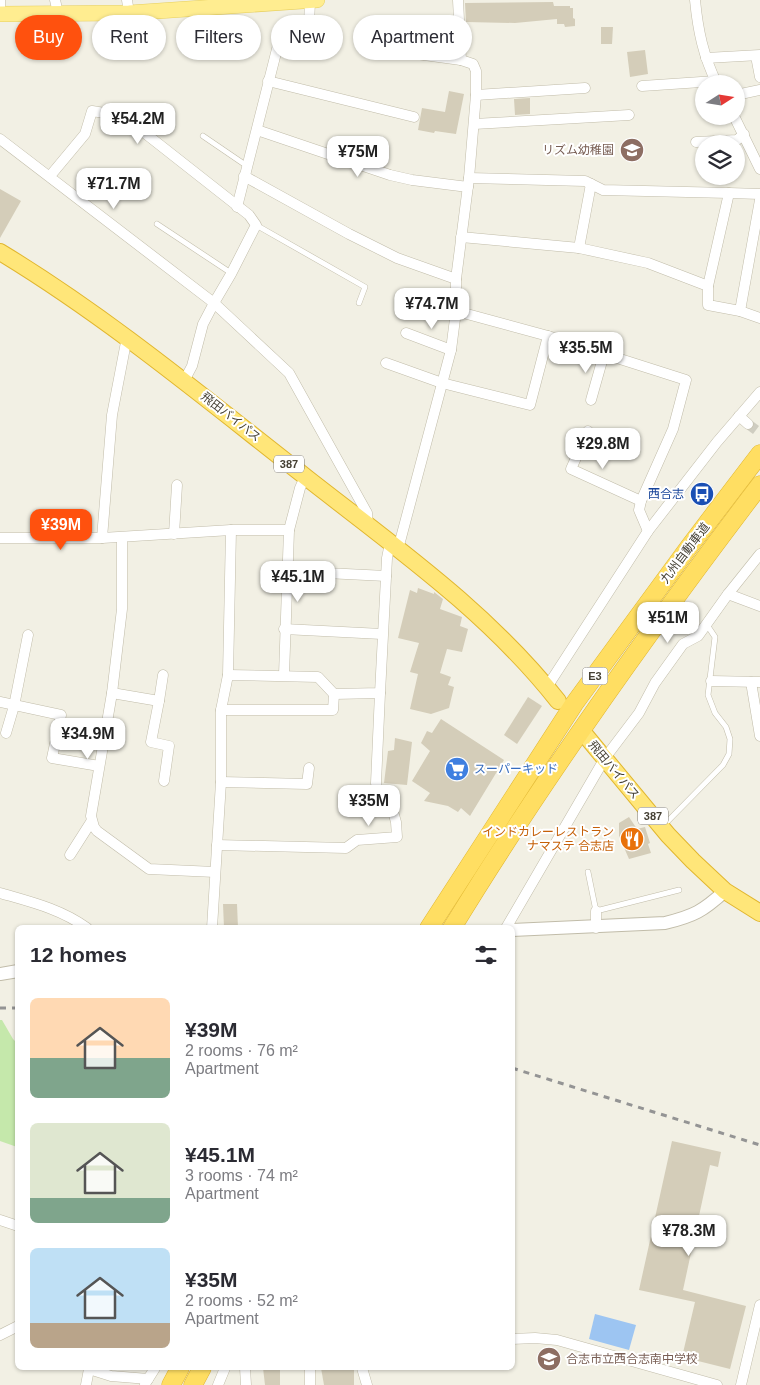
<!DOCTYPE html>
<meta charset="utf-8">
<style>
body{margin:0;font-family:Arial,"Noto Sans JP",sans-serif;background:#f7f7f7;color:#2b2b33;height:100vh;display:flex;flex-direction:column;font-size:19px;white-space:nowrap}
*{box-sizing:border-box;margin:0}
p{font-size:16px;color:#7c7c81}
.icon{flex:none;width:28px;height:28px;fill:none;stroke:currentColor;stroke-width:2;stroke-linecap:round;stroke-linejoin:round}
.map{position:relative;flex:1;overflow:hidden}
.drawer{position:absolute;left:15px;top:925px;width:500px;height:445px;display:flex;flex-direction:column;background:#fff;border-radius:8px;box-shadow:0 1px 4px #0004}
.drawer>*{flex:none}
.guide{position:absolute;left:15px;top:15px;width:500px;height:45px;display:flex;gap:10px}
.needle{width:32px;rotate:78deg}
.buttons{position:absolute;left:695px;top:75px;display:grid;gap:10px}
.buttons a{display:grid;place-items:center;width:50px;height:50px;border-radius:50%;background:#fff;box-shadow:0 1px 4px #0004;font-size:25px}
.price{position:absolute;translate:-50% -42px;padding:0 11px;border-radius:10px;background:#fff;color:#222;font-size:16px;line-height:32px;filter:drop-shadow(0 1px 2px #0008)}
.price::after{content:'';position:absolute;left:50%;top:30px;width:15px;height:11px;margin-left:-8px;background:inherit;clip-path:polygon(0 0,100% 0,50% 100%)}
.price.active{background:#ff510e;color:#fff}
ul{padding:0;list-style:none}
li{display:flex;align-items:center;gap:15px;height:125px;padding:0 15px}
li span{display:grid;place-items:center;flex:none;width:140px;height:100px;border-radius:8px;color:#555}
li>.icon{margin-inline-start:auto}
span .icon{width:60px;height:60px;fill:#fffc;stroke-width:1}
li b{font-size:21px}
h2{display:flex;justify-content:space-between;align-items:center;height:60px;padding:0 15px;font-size:21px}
.tag{padding:0 18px;border-radius:22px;background:#fff;box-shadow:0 1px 4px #0004;font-size:18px;line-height:45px}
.tag.active{background:#ff510e;color:#fff}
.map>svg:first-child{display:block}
.green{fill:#c5e8ab}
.water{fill:#9dc5f2}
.building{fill:#d4cdb9}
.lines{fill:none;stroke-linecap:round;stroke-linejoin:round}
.minor-tunnel{stroke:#cfcdc1;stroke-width:10;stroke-dasharray:10 5;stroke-linecap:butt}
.service-casing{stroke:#c1bca9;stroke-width:6}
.minor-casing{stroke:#c1bca9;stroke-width:11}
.tertiary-casing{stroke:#c1bca9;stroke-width:14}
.primary-casing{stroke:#e7cf5d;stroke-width:16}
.trunk-casing{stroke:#e1b62f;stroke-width:18}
.motorway-casing{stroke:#e1b62f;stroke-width:19}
.service{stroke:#fff;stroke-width:5}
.minor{stroke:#fff;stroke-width:10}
.tertiary{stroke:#fff;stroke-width:12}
.primary{stroke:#ffed90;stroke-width:15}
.trunk{stroke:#ffe679;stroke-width:16}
.motorway{stroke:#ffde62;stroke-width:18}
.rail{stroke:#949494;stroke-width:3;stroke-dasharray:6 6;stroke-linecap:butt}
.labels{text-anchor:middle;stroke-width:4;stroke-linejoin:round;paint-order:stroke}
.shield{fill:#fff;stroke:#7d7971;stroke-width:1}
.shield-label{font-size:11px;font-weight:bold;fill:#454034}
.education-label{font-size:12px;fill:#785e54;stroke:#fff;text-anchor:end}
.street-label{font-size:12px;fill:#454034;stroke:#fff}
.transit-label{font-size:12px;fill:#164399;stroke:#fff;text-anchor:end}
.shop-label{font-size:12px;fill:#366cbe;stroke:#fff;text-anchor:start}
.food-label{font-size:12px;fill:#c56008;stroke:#fff;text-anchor:end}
</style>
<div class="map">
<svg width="760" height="1385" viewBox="0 0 760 1385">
<rect width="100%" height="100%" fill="#f2f0e4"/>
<path class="green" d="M0,1020h2l11,19 4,4 1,83 -3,1 2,20 -17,-6z"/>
<path class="water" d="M595,1314l41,11 -7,25 -40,-11z"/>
<g class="building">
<path d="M553,2l1,4h16v2h3v10l2,1v7l-10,1 -1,-3h-7v-5l-42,4 -49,-1 -1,-19z"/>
<path d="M601,27h12l-1,17h-11z"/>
<path d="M645,50l3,24 -18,3 -3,-25z"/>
<path d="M449,91l15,3 -8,40 -21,-3 -1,2 -16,-3 4,-22 23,4z"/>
<path d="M530,98v16l-15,1 -1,-16z"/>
<path d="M0,189l21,12 -21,37z"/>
<path d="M418,588l16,6v-2l9,7 -3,10 22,8 -2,9 8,3 -6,23 -15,-3 -7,24 11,4 -3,8 6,2 -5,21 -18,6 -21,-5 8,-35 -8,-2 9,-29 -21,-5 12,-48 7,3z"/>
<path d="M528,697l14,9 -25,38 -13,-9z"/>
<path d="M441,719l63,41 -34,56 -9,-8 -3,4 -10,-6 -24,-5 6,-8 -18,-12 18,-30 -9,-8 6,-12 5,2z"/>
<path d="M395,738l17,4 -5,43 -23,-2 4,-32 6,-1z"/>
<path d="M629,817l8,12 8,-2 5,16 -2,1 3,9 -22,6 -10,-23v-13z"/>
<path d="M223,904h14l1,24h-14z"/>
<path d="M672,1141l49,11 -3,15 -8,-2 -27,125 63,16 -16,63 -48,-12 13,-55 -56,-12z"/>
<path d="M263,1368h17v17h-15z"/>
<path d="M321,1368h33v17h-30z"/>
</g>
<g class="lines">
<path class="minor-tunnel" d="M748,424l12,9"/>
<g class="service-casing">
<g id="service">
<path d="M203,136l44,30"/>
<path d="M157,224l74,49"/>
<path d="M256,225l109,62 -6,16"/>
<path d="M663,826l60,-61 6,-11 1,-15 -4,-12 -11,-14 -7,-18 7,-58 -8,-12"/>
<path d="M588,872l8,39 83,-21"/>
</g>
</g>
<g class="minor-casing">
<g id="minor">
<path d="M55,0l3,13"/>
<path d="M127,0l2,13"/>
<path d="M695,0c3,31 8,55 22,84"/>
<path d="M0,14v-14"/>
<path d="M387,50l74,10"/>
<path d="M756,56l4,21"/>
<path d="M706,58l54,-3"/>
<path d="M268,81l146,36"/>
<path d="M642,86l74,-5"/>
<path d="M476,95l109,-7"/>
<path d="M736,95l24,-5"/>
<path d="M734,116l26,53"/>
<path d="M474,124l155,-9"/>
<path d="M257,130l133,45 22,5 56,7"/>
<path d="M0,139l214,164 17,-29 25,-49 -7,-10 -117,-92 -15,-8 -25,-4 -7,23 -35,42"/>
<path d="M696,142l41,-2 7,-6"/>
<path d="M244,176l105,58 48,24 59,21"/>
<path d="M469,178l116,3 6,3"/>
<path d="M760,194l-31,-1 -21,93v19l32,6 20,7"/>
<path d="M237,207l41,-162c7,-15 21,-8 31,-19l1,-26"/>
<path d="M461,237l118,11 69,15 60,23"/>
<path d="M579,248l12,-64 12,6 126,3"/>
<path d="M456,311l92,25 138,44 -13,49 -32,72 -2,9 9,21"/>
<path d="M740,311l20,-111"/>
<path d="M406,333l45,17"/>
<path d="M386,363l56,20 88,22 18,-69"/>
<path d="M184,381l8,-15 11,-42 11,-21 75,70 78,140 1,12"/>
<path d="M591,400l13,-46"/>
<path d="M739,416l9,8"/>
<path d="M588,431l-17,38 70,32"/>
<path d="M174,534l3,-49"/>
<path d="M0,538h102l129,-8h58l11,-42 5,-11"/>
<path d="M102,538l10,-123 15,-78"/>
<path d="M122,538v71l-10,84 -21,123 3,11 3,4 52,38 66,3"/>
<path d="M398,549l53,-199 5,-39v-32l13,-101 7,-83v-24l-3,-7 -12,-4 -3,-60"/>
<path d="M286,571l100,5"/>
<path d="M728,594l32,12"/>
<path d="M284,629l98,5"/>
<path d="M228,675l3,-145"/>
<path d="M284,675l5,-145"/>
<path d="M711,681l49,1"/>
<path d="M751,682l9,54"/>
<path d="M547,687l101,-156 69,-89 43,-50"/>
<path d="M112,693l47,8 -8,41 18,4 -5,35"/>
<path d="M159,701l4,-26"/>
<path d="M0,702l61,13 -9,43 47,8"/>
<path d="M221,710h112l1,-16"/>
<path d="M6,733l8,-27 14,-71"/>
<path d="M221,782l86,2 2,-16"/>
<path d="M217,845l129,3 11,-8 40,-3 -1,-15 -2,-7 -16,-22 -2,-10 4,-90"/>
<path d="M70,855l21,-33"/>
<path d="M0,893c31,9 61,16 87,35"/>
<path d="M596,911v17"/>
<path d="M212,928l9,-146v-72l7,-35 90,2 16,17 46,-1 7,-135 3,-15"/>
<path d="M506,928l99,-170 34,-45 16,-30 28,-39 15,-8 30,-42 32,-40"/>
<path d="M0,1220l18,6"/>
<path d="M0,1335l18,-9"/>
<path d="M512,1339l23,-1 22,2 160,45"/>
<path d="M245,1368l1,17"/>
<path d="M310,1368v17"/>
<path d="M362,1368l5,17"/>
<path d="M145,1384l10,-16"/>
<path d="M86,1385l3,-16 22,7 37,3"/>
<path d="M218,1385l7,-17"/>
<path d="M741,1385l19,-80"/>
</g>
</g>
<g class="tertiary-casing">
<g id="tertiary">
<path d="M512,930l153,-7c29,-7 38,-12 60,-32"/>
<path d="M0,974l18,-3"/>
</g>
</g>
<g class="primary-casing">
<path id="primary" d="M0,14l129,-1 188,-13"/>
</g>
<g class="trunk-casing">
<g id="trunk">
<path d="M0,252c109,66 207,148 307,226 88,69 181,134 251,223"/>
<path d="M586,736l82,99 25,26 32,30 35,22"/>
</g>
</g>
<g class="motorway-casing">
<g id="motorway">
<path d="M429,928l145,-224 115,-157 71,-93"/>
<path d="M452,928c94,-154 199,-300 308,-443"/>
<path d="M171,1385l9,-17"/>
<path d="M193,1385l9,-17"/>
</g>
</g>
<use href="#service" class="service"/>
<use href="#minor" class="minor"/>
<use href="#tertiary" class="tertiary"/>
<use href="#primary" class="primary"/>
<use href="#trunk" class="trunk"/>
<use href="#motorway" class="motorway"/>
<g class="rail">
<path d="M0,1008h18"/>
<path d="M512,1068l248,77"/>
</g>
</g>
<defs>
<g id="school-disc" transform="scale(1.25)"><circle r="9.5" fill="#8d6e63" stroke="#fff"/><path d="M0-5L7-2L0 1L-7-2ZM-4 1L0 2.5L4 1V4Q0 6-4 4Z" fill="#fff"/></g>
<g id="bus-disc" transform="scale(1.25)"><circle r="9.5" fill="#1a4fb4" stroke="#fff"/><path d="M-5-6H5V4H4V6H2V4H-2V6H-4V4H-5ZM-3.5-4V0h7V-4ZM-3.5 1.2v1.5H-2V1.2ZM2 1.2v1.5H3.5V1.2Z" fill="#fff"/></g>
<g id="supermarket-disc" transform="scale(1.25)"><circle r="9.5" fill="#3f7fe0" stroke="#fff"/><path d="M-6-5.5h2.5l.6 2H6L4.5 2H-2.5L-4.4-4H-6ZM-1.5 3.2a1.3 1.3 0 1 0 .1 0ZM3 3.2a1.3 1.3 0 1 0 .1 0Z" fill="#fff"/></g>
<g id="restaurant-disc" transform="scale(1.25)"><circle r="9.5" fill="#e8710a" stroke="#fff"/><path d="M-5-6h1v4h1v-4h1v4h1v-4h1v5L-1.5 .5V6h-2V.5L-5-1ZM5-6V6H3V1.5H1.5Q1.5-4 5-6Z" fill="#fff"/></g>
</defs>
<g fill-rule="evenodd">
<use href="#school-disc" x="632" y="150"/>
<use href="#bus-disc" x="702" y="494"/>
<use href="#supermarket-disc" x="457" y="769"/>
<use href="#restaurant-disc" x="632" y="839"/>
<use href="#school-disc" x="549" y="1359"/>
</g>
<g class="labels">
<g class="shield">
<rect x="274" y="455.5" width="30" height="17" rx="4"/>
<rect x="582.5" y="667.5" width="25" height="17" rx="4"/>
<rect x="638" y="807.5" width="30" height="17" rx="4"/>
</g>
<g class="shield-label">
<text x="289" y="468">387</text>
<text x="595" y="680">E3</text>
<text x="653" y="820">387</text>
</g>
<g class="education-label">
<text x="614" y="154">リズム幼稚園</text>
<text x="566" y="1363" text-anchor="start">合志市立西合志南中学校</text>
</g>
<g class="street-label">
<text transform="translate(231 417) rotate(38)" y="4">飛田バイパス</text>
<text transform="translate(685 553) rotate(-53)" y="4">九州自動車道</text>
<text transform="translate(614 770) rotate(50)" y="4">飛田バイパス</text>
</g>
<g class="transit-label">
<text x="684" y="498">西合志</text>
</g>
<g class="shop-label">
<text x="474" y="773">スーパーキッド</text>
</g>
<g class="food-label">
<text x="614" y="836">インドカレーレストラン<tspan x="614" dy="14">ナマステ 合志店</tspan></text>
</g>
</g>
</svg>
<div class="buttons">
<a><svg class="needle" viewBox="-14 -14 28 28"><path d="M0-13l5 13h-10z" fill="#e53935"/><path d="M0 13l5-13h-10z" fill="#7c7c81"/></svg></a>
<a><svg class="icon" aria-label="layers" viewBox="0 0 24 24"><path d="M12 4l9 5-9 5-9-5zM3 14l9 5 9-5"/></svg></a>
</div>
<b class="price" style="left:138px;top:145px">¥54.2M</b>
<b class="price" style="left:358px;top:178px">¥75M</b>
<b class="price" style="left:114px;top:210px">¥71.7M</b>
<b class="price" style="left:432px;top:330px">¥74.7M</b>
<b class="price" style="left:586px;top:374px">¥35.5M</b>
<b class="price" style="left:603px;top:470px">¥29.8M</b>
<b class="price active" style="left:61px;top:551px">¥39M</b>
<b class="price" style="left:298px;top:603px">¥45.1M</b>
<b class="price" style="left:668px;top:644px">¥51M</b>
<b class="price" style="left:88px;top:760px">¥34.9M</b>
<b class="price" style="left:369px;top:827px">¥35M</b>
<b class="price" style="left:689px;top:1257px">¥78.3M</b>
<div class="guide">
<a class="tag active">Buy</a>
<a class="tag">Rent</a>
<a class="tag">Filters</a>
<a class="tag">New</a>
<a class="tag">Apartment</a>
</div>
<section class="drawer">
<h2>12 homes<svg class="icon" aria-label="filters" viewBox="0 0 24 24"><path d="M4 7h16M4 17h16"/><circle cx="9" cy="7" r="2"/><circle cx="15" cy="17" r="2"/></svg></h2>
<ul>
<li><span style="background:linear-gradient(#ffd9b3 60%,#7fa58c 0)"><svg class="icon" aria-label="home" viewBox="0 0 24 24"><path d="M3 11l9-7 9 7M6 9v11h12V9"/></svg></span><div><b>¥39M</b><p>2 rooms · 76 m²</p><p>Apartment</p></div></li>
<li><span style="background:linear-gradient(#dfe7d0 75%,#7fa58c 0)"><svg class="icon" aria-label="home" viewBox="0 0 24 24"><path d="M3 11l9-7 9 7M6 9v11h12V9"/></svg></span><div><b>¥45.1M</b><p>3 rooms · 74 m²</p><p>Apartment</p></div></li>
<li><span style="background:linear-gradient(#bfe0f5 75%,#b9a48a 0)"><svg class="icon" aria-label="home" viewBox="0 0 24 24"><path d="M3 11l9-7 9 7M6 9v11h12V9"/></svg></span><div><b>¥35M</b><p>2 rooms · 52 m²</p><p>Apartment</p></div></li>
</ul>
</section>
</div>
